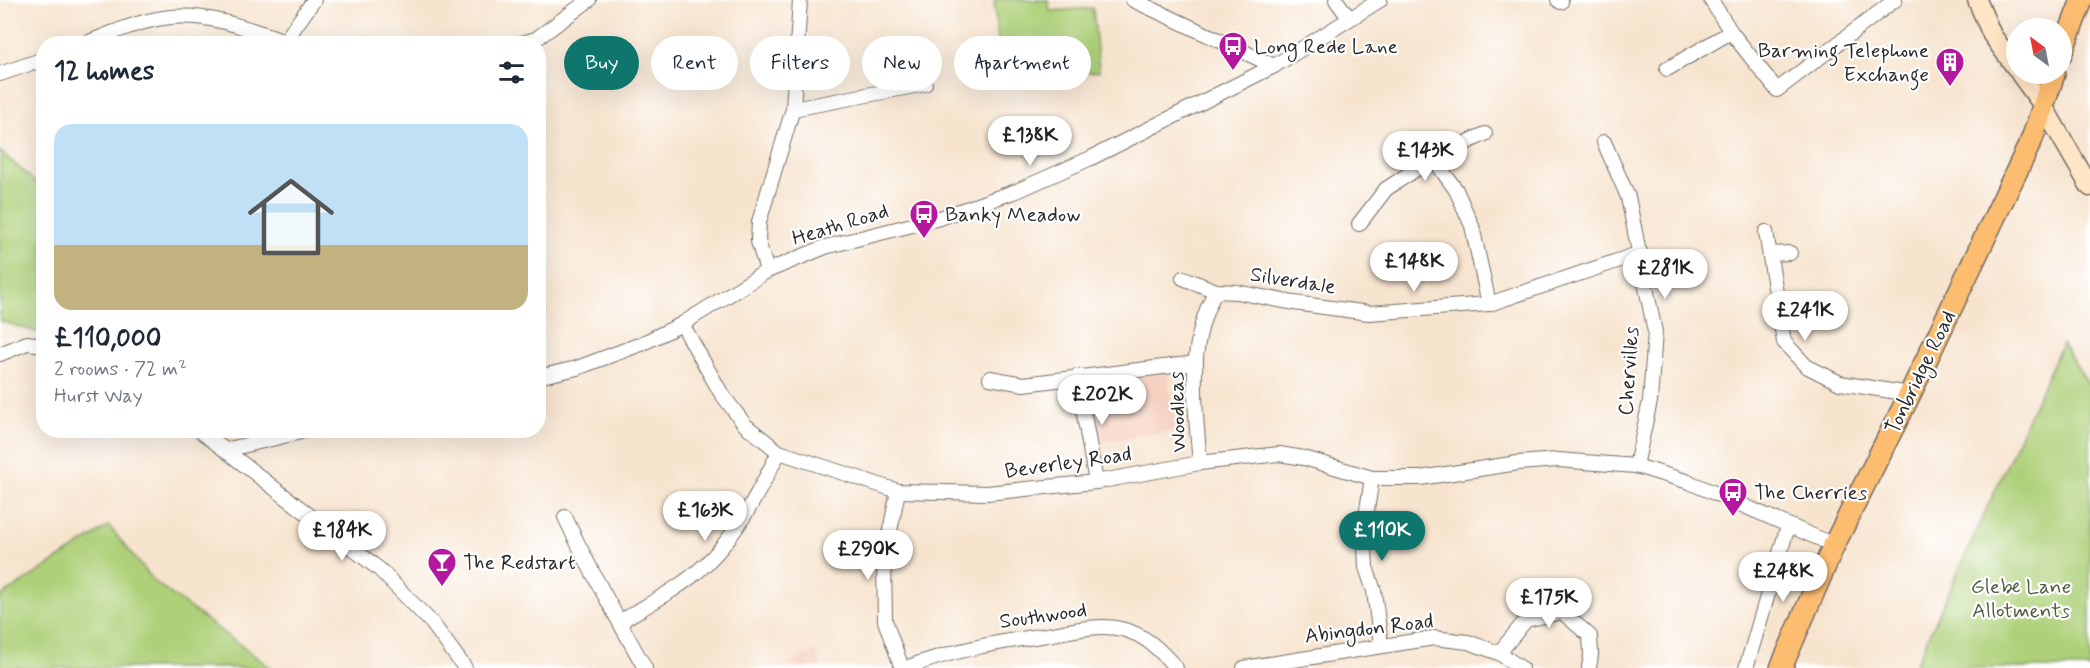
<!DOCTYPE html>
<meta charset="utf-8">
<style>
body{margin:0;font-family:Mynerve,sans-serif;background:#f2f2f3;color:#1f2937;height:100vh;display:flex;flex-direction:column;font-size:22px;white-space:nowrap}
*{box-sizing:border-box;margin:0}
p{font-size:20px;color:#747a83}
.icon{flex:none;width:33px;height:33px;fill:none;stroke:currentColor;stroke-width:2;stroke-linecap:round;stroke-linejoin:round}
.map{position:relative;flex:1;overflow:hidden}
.drawer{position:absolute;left:36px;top:36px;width:510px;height:402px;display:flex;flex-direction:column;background:#fff;border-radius:24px;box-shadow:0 6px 24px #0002}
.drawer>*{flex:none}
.guide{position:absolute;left:564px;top:36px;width:570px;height:54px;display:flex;gap:12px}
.needle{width:39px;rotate:328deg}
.fabs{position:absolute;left:2006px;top:18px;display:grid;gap:12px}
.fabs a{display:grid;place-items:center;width:66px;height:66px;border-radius:50%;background:#fff;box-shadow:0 6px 24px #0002;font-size:30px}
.price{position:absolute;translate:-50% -51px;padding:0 14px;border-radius:21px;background:#fff;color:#222;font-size:20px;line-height:39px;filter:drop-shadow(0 2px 3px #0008)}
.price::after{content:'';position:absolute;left:50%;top:36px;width:18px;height:14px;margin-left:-9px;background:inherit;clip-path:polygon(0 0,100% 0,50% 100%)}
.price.active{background:#0f766e;color:#fff}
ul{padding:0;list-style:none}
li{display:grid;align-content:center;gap:12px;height:318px;padding:0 18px}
li span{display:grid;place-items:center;height:186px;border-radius:18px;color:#555}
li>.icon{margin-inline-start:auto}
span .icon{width:108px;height:108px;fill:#fffc;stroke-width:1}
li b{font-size:26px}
h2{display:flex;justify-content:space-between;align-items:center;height:72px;padding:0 18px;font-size:26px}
.pill{padding:0 21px;border-radius:27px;background:#fff;box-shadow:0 6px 24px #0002;font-size:21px;line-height:54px}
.pill.active{background:#0f766e;color:#fff}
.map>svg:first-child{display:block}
.built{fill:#f6d2c3}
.green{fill:#add078;stroke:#6c7e52;stroke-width:1.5}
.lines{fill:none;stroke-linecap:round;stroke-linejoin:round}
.street-casing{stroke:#726c64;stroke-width:16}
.secondary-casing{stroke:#726c64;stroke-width:21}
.primary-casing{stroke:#726c64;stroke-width:24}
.street{stroke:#fff;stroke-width:14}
.secondary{stroke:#fee5c5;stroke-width:18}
.primary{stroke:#fdbd6f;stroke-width:21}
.labels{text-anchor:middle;stroke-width:4.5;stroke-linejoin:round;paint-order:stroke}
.poi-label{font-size:21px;fill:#2b2b2b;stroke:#fff;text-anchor:start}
.street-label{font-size:21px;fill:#2b2b2b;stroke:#fff}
.park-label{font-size:21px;fill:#525d42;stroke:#fff}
</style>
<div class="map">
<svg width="2090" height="668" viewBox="0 0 2090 668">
<rect width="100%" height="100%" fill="#fff"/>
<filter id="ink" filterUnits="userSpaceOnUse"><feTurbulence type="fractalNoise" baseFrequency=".0167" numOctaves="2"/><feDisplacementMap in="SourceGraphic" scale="12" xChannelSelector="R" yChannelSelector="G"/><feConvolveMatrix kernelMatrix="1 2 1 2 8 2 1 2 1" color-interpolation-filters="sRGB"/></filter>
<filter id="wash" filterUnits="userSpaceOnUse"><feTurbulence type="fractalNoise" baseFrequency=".008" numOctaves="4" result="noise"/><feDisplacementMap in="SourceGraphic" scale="24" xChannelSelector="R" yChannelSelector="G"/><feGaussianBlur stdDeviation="1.35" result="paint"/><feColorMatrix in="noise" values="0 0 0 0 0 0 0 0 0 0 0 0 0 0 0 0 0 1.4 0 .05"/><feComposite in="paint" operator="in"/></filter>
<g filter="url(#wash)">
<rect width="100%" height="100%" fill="#f7e4cf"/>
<g class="built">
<path d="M1167,371l10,59 -79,13 -9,-60z"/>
<path d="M816,651l5,17h-44z"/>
</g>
<g class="green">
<path d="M994,0h54l2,11 43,-3 6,63 -97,10z"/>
<path d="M0,151l41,36 2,-1v148l-43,-13z"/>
<path d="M2062,344l28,43v281h-176z"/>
<path d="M109,526l46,56 116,86h-271v-71z"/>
</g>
</g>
<g filter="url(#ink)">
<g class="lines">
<g class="street-casing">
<g id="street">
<path d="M1133,0l141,66"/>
<path d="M1336,0l13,18"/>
<path d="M1558,0l3,2"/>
<path d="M1711,0l20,32 46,58 118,-90"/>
<path d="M285,41l29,-41"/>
<path d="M84,44c66,-27 95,-38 165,-15 13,5 28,7 40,15"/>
<path d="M518,44l18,-5 53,-39"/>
<path d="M1667,69l64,-37"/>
<path d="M0,74l44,-15"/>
<path d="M793,109l132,-25"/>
<path d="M1604,142l24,55 27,135 -5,69 -14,65"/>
<path d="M1433,158l23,32 16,36 17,78"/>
<path d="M1359,224l27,-35 47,-31 52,-24"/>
<path d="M1766,232l18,110 22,24 34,17 70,11"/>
<path d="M1770,254l20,-1"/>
<path d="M767,271l-9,-30 1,-19 34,-113 7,-109"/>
<path d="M1183,278l33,13 21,1 57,11 75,10 120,-9 152,-51"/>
<path d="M682,324l39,69 24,32 34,27 119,39 89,2 109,-11 104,-19 79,-9 25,4 68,20h48l98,-15 40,-3 78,6 53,16 145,63"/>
<path d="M0,354l27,-11 17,2"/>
<path d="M1077,376l19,106"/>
<path d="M538,377l39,-9 64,-24 41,-20 85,-53 58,-24 115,-29 79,-28 72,-32 183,-92 106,-66"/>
<path d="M990,378l34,6 172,-21"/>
<path d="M199,430l180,139 53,54 33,45"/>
<path d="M225,450l84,-20"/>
<path d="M1200,463c-5,-56 -14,-121 16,-172"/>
<path d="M1372,478l-8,51 2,38 8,24 7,54"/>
<path d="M898,491l-14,70 1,60 17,47"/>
<path d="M565,517c24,52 52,101 80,151"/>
<path d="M621,621c28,-17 61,-34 85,-57 33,-32 52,-71 73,-112"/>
<path d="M1499,653l27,-33 36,-8 28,24 1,19 -2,13"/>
<path d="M906,668c48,-19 96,-26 147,-34 21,-4 47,-10 68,-5 24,5 40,22 55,39"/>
<path d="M1244,668l190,-30 34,4 31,11 22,15"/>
<path d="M1746,668l42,-142"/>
</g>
</g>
<g class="secondary-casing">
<g id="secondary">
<path d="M1977,0l15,35 24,33"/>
<path d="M2020,74l22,30 48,83"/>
</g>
</g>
<g class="primary-casing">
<g id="primary">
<path d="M2061,54l21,-54"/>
<path d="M1781,668l53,-123 76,-151 122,-255 22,-65"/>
</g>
</g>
<use href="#street" class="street"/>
<use href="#secondary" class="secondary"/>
<use href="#primary" class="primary"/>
</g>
</g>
<defs>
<g id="bus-pin" transform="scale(1.5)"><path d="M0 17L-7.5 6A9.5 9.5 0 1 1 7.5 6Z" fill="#b5179e" stroke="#fff"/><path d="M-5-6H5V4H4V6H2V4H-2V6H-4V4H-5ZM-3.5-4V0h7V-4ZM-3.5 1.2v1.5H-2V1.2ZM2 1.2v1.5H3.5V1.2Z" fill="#fff"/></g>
<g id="building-pin" transform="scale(1.5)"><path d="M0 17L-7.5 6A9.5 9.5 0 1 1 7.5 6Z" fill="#b5179e" stroke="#fff"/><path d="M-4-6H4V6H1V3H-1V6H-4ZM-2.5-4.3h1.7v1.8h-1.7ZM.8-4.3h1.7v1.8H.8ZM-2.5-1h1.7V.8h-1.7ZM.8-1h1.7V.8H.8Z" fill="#fff"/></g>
<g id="bar-pin" transform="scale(1.5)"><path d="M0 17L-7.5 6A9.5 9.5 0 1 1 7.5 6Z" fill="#b5179e" stroke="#fff"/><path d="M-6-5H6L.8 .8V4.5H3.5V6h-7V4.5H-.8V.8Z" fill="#fff"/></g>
</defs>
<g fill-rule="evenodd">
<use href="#bus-pin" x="1233" y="46"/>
<use href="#building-pin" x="1950" y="62"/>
<use href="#bus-pin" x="924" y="214"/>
<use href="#bus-pin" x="1733" y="492"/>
<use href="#bar-pin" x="442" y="562"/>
</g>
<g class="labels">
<g class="poi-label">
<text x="1254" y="53">Long Rede Lane</text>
<text x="1929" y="57" text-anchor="end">Barming Telephone<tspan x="1929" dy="24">Exchange</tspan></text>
<text x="945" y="221">Banky Meadow</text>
<text x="1754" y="499">The Cherries</text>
<text x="463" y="569">The Redstart</text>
</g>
<g class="street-label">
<text transform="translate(840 224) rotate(-17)" y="7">Heath Road</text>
<text transform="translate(1293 280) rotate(9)" y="7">Silverdale</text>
<text transform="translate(1628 371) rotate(-86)" y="7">Chervilles</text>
<text transform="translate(1920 372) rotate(-64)" y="7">Tonbridge Road</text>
<text transform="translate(1177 412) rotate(-92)" y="7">Woodleas</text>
<text transform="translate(1068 462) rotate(-8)" y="7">Beverley Road</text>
<text transform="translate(1043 615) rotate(-8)" y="7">Southwood</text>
<text transform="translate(1369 628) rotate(-7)" y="7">Abingdon Road</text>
</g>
<g class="park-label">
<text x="2021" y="593">Glebe Lane<tspan x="2021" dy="24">Allotments</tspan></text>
</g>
</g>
</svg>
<div class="fabs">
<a><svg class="needle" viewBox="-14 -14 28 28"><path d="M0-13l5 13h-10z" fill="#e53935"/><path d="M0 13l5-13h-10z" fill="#747a83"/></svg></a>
</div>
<b class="price" style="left:1030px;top:167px">£138K</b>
<b class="price" style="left:1425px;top:182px">£143K</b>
<b class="price" style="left:1414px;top:293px">£148K</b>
<b class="price" style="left:1665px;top:300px">£281K</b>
<b class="price" style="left:1805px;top:342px">£241K</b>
<b class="price" style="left:1102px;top:426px">£202K</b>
<b class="price" style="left:705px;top:542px">£163K</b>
<b class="price" style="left:342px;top:562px">£184K</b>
<b class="price active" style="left:1382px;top:562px">£110K</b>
<b class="price" style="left:868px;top:581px">£290K</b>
<b class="price" style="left:1783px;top:603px">£248K</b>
<b class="price" style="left:1549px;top:629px">£175K</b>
<div class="guide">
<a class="pill active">Buy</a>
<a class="pill">Rent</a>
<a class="pill">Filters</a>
<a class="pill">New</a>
<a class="pill">Apartment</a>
</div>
<section class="drawer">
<h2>12 homes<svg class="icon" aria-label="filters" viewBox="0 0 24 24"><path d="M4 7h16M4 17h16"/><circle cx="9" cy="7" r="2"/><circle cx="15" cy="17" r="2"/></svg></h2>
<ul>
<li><span style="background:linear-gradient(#bfe0f5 65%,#c2b280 0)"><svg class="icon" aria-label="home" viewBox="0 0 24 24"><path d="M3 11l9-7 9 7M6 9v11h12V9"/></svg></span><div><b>£110,000</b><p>2 rooms · 72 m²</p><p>Hurst Way</p></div></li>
</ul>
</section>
</div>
